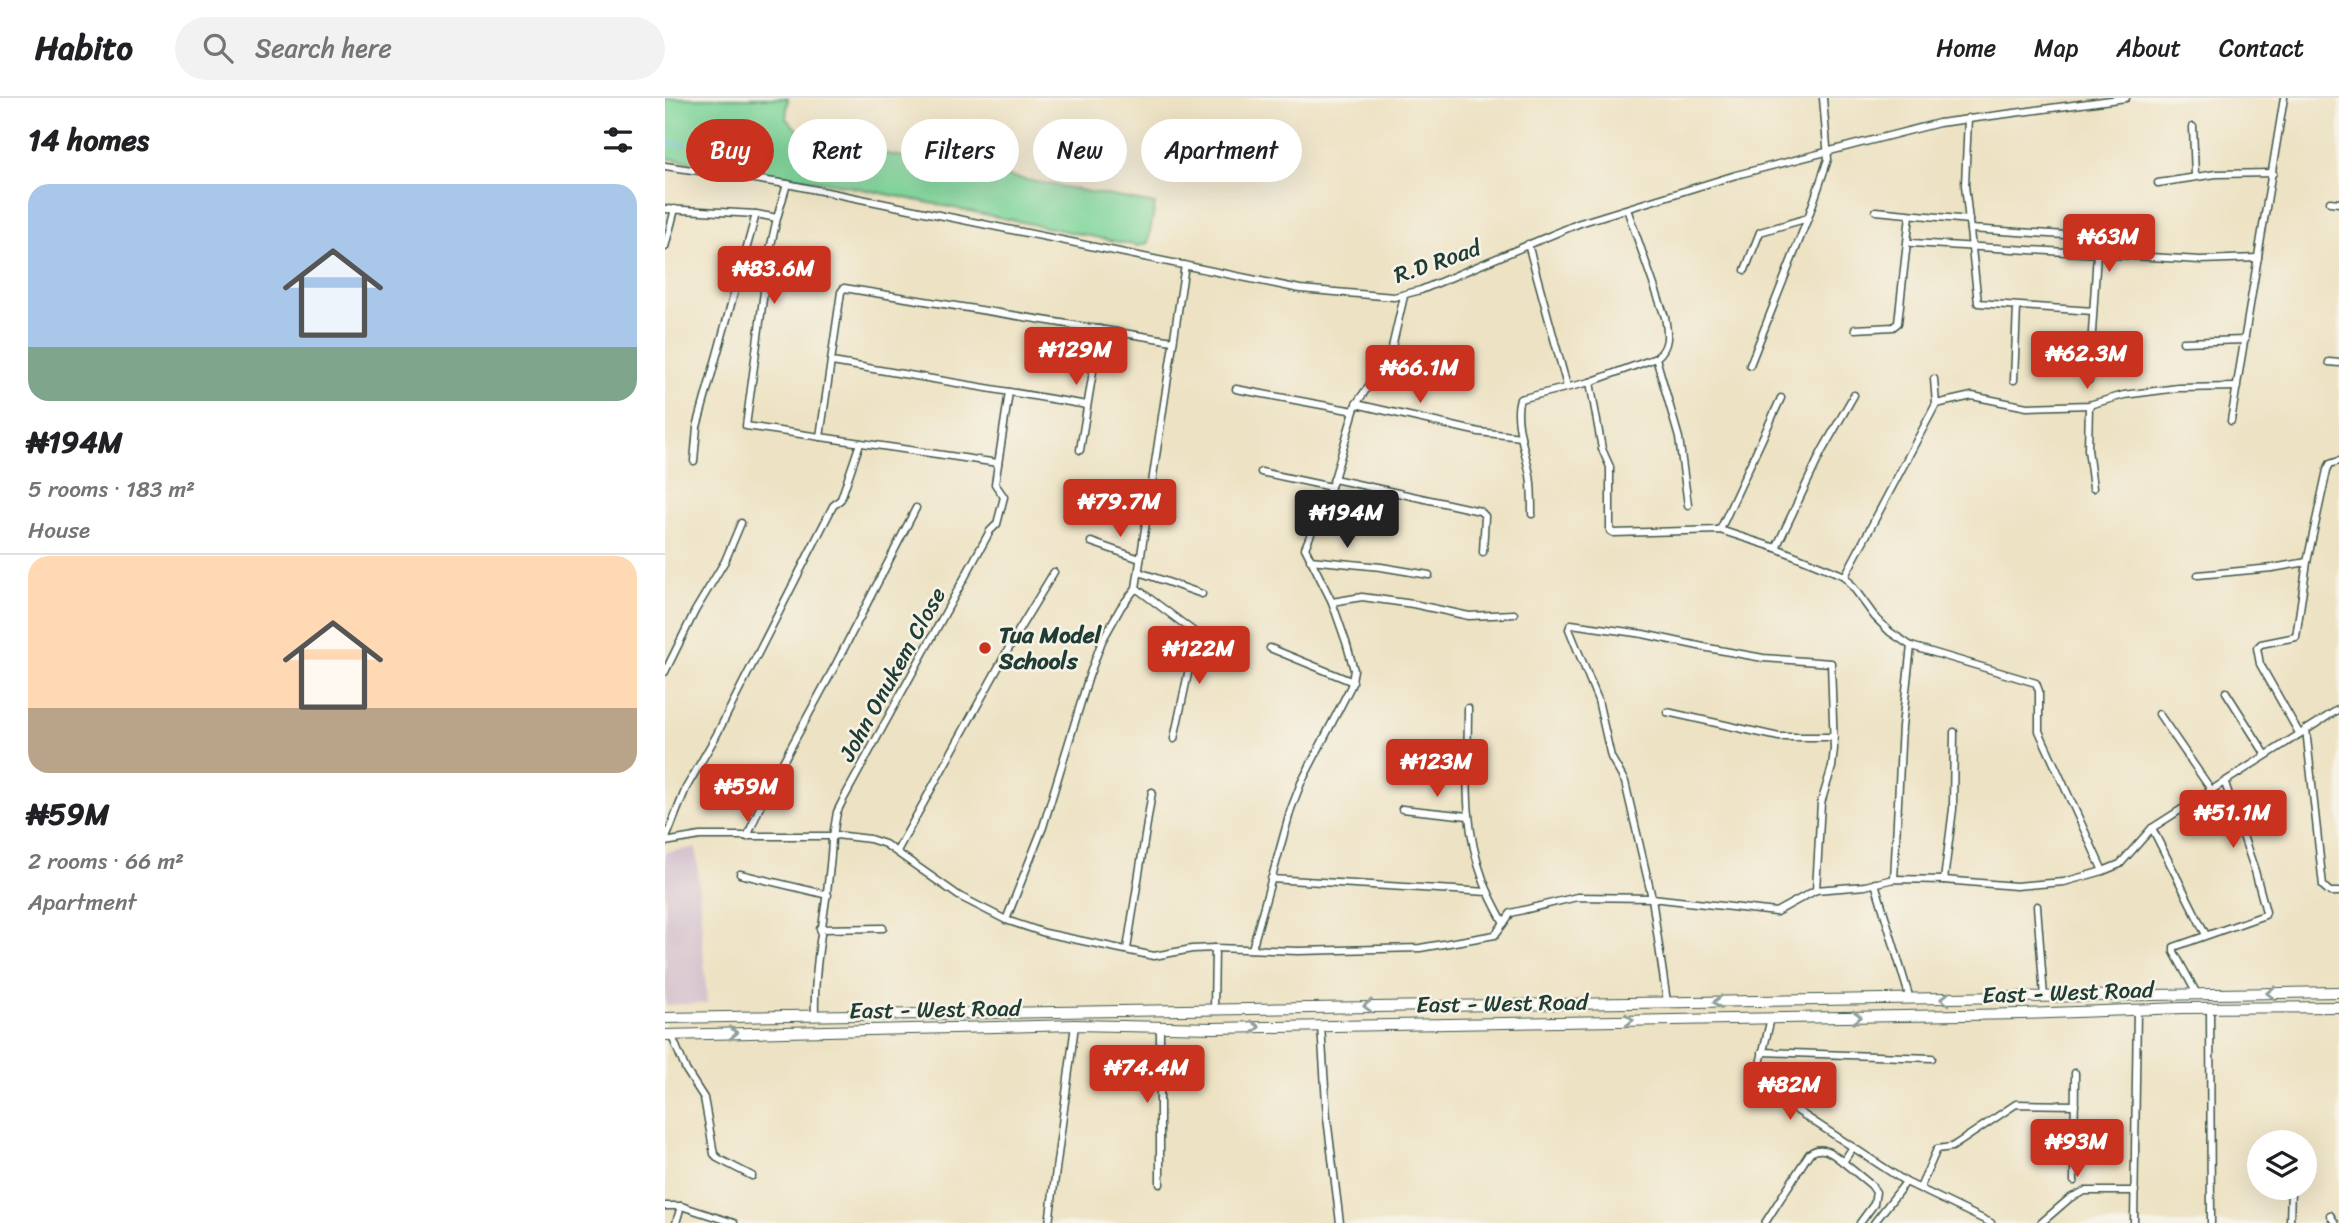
<!DOCTYPE html>
<meta charset="utf-8">
<style>
body{margin:0;font-family:Sriracha,sans-serif;background:#f2f2f2;color:#202124;height:100vh;display:flex;flex-direction:column;font-size:26px;white-space:nowrap}
*{box-sizing:border-box;margin:0}
p{font-size:23px;color:#757577}
.icon{flex:none;width:38px;height:38px;fill:none;stroke:currentColor;stroke-width:2;stroke-linecap:round;stroke-linejoin:round}
.map{position:relative;flex:1;overflow:hidden}
.sheet{display:flex;flex-direction:column;background:#fff;width:665px}
.sheet>*{flex:none}
.banner{position:absolute;left:21px;top:21px;width:665px;height:63px;display:flex;gap:14px}
.controls{position:absolute;left:1582px;top:1032px;display:grid;gap:14px}
.controls a{display:grid;place-items:center;width:70px;height:70px;border-radius:50%;background:#fff;box-shadow:0 7px 28px #0002;font-size:35px}
.price{position:absolute;translate:-50% -60px;padding:0 16px;border-radius:7px;background:#c8321e;color:#fff;font-size:23px;line-height:46px;filter:drop-shadow(0 2px 4px #0008)}
.price::after{content:'';position:absolute;left:50%;top:42px;width:21px;height:16px;margin-left:-10px;background:inherit;clip-path:polygon(0 0,100% 0,50% 100%)}
.price.current{background:#222;color:#fff}
ul{padding:0;list-style:none}
li{display:grid;align-content:center;gap:14px;height:371px;padding:0 28px}
li+li{border-top:2px solid #e0e0e0}
li span{display:grid;place-items:center;height:217px;border-radius:21px;color:#555}
li>.icon{margin-inline-start:auto}
span .icon{width:126px;height:126px;fill:#fffc;stroke-width:1}
li b{font-size:30px}
h2{display:flex;justify-content:space-between;align-items:center;height:84px;padding:0 28px;font-size:30px}
.tag{padding:0 24px;border-radius:32px;background:#fff;box-shadow:0 7px 28px #0002;font-size:24px;line-height:63px}
.tag.current{background:#c8321e;color:#fff}
header{display:flex;align-items:center;gap:42px;box-sizing:border-box;height:98px;padding:0 35px;background:#fff;border-bottom:2px solid #e0e0e0}
header strong{font-size:33px}
nav{display:flex;gap:38px;margin-inline-start:auto;font-size:24px}
.search{width:490px;height:63px;background:#f2f2f2;display:flex;align-items:center;gap:18px;box-sizing:border-box;padding:0 24px;border-radius:38px;color:#757577;font-size:26px}
main{display:flex;flex:1;min-height:0}
.map>svg:first-child{display:block}
.industrial{fill:#d1bdca}
.green{fill:#7ed59a;stroke:#4e8967;stroke-width:2}
.lines{fill:none;stroke-linecap:round;stroke-linejoin:round}
.stream{stroke:#75bfee;stroke-width:2.5}
.street-casing{stroke:#3e5649;stroke-width:9}
.primary-casing{stroke:#3e5649;stroke-width:12}
.street{stroke:#fff;stroke-width:6}
.primary{stroke:#fff;stroke-width:10}
.oneway{stroke:#8f9e9a}
.poi-dot{fill:#c8321e;stroke:#f7f3e8;stroke-width:2.5}
.labels{text-anchor:middle;stroke-width:5;stroke-linejoin:round;paint-order:stroke}
.street-label{font-size:23px;fill:#1f3d34;stroke:#f7f3e8}
.poi-label{font-size:23px;font-weight:bold;fill:#1f3d34;stroke:#f7f3e8;text-anchor:start}
</style>
<header>
<strong>Habito</strong>
<div class="search"><svg class="icon" aria-label="search" viewBox="0 0 24 24"><circle cx="10" cy="10" r="6"/><path d="M15 15l6 6"/></svg>Search here</div>
<nav><a>Home</a><a>Map</a><a>About</a><a>Contact</a></nav>
</header>
<main>
<section class="sheet">
<h2>14 homes<svg class="icon" aria-label="filters" viewBox="0 0 24 24"><path d="M4 7h16M4 17h16"/><circle cx="9" cy="7" r="2"/><circle cx="15" cy="17" r="2"/></svg></h2>
<ul>
<li><span style="background:linear-gradient(#a9c7e8 75%,#7fa58c 0)"><svg class="icon" aria-label="home" viewBox="0 0 24 24"><path d="M3 11l9-7 9 7M6 9v11h12V9"/></svg></span><div><b>₦194M</b><p>5 rooms · 183 m²</p><p>House</p></div></li>
<li><span style="background:linear-gradient(#ffd9b3 70%,#b9a48a 0)"><svg class="icon" aria-label="home" viewBox="0 0 24 24"><path d="M3 11l9-7 9 7M6 9v11h12V9"/></svg></span><div><b>₦59M</b><p>2 rooms · 66 m²</p><p>Apartment</p></div></li>
</ul>
</section>
<div class="map">
<svg width="1674" height="1125" viewBox="0 0 1674 1125">
<rect width="100%" height="100%" fill="#f7f3e8"/>
<filter id="ink" filterUnits="userSpaceOnUse"><feTurbulence type="fractalNoise" baseFrequency=".0143" numOctaves="2"/><feDisplacementMap in="SourceGraphic" scale="14" xChannelSelector="R" yChannelSelector="G"/><feConvolveMatrix kernelMatrix="1 2 1 2 8 2 1 2 1" color-interpolation-filters="sRGB"/></filter>
<filter id="wash" filterUnits="userSpaceOnUse"><feTurbulence type="fractalNoise" baseFrequency=".00686" numOctaves="4" result="noise"/><feDisplacementMap in="SourceGraphic" scale="28" xChannelSelector="R" yChannelSelector="G"/><feGaussianBlur stdDeviation="1.57" result="paint"/><feColorMatrix in="noise" values="0 0 0 0 0 0 0 0 0 0 0 0 0 0 0 0 0 1.4 0 .05"/><feComposite in="paint" operator="in"/></filter>
<g filter="url(#wash)">
<rect width="100%" height="100%" fill="#ede2c3"/>
<path class="industrial" d="M31,750l11,155 -42,2v-153z"/>
<path class="green" d="M0,0h123l-2,21 11,10 42,16 316,59 -7,39 -10,3 -300,-62 -173,-26z"/>
<g class="lines">
<g class="stream">
<path d="M0,1v-1"/>
<path d="M0,44l20,3"/>
</g>
</g>
</g>
<g filter="url(#ink)">
<g class="lines">
<g class="street-casing">
<g id="street">
<path d="M1303,20l-3,67 13,118 115,8"/>
<path d="M1528,29l2,49"/>
<path d="M0,68l122,18 69,14 444,91 94,8 27,-7 159,-67 156,-48 203,-52 187,-25"/>
<path d="M1493,85l58,-9 57,-1"/>
<path d="M122,86l-10,34 -8,36 -23,172 252,37"/>
<path d="M1665,104l9,1"/>
<path d="M0,111l91,5 21,4"/>
<path d="M1211,113l93,9"/>
<path d="M1305,131l128,8 -9,143"/>
<path d="M1247,145l288,17 58,-2"/>
<path d="M863,146l39,142"/>
<path d="M0,149l10,-38"/>
<path d="M1080,172l15,-38 48,-14"/>
<path d="M1190,231l38,-2 5,-4 12,-108"/>
<path d="M1518,244l62,-2"/>
<path d="M991,260l23,80 9,67"/>
<path d="M167,264l255,43"/>
<path d="M1664,264l10,1"/>
<path d="M1085,267l58,-147 20,-59 -5,-61"/>
<path d="M1349,282l3,-73"/>
<path d="M925,284l12,67 8,18v64l4,2 106,-3 56,18 69,28 30,41 15,15 21,14 125,37 3,8v40l64,140"/>
<path d="M571,291l118,22"/>
<path d="M691,306l123,28 42,5"/>
<path d="M1271,306l36,-8 55,11 62,-2 35,-10 54,-7 59,-1"/>
<path d="M1424,307l-1,44 5,39"/>
<path d="M1566,323l53,-323"/>
<path d="M155,339l21,-145 3,-4 329,53"/>
<path d="M415,352l20,-121"/>
<path d="M29,363l3,-34 59,-213"/>
<path d="M596,374l70,15"/>
<path d="M669,381l146,32 5,5 -2,36"/>
<path d="M867,416c0,-13 0,-26 -2,-39 -4,-21 -17,-57 -10,-76l70,-17 66,-24c14,-11 12,-24 9,-41l-38,-108"/>
<path d="M1055,432l61,-132"/>
<path d="M426,444l49,17"/>
<path d="M1111,450l46,-97 32,-56"/>
<path d="M645,462l71,7 48,8"/>
<path d="M474,474l63,22"/>
<path d="M1533,477l74,-7 35,-6"/>
<path d="M1180,478l91,-172 -2,-25"/>
<path d="M471,490l57,43 3,5 -22,103"/>
<path d="M667,504l30,-5 51,7 56,12 45,-2"/>
<path d="M605,550l83,34"/>
<path d="M0,574l30,-61 30,-50 16,-38"/>
<path d="M1561,594l40,63"/>
<path d="M803,610c0,58 -6,116 15,171 5,15 13,29 21,44"/>
<path d="M1002,614l112,25h55"/>
<path d="M1494,616l53,77"/>
<path d="M1641,631l17,157 7,6h9"/>
<path d="M1634,635l-39,-69 -3,-16 4,-4 35,-7 11,-75 20,-92 3,-6 9,-3"/>
<path d="M737,711l66,7"/>
<path d="M1487,730l54,107"/>
<path d="M82,739l19,-44 69,-127 81,-158"/>
<path d="M0,743l21,-53 30,-52 117,-230 8,-7 19,-56"/>
<path d="M0,744l35,-6h133l4,-24 7,-14 146,-267 7,-7 7,-27 -9,-13 14,-92"/>
<path d="M232,753l123,-223 34,-56"/>
<path d="M75,776l88,21"/>
<path d="M606,781l217,13"/>
<path d="M1229,781l8,-153 9,-80"/>
<path d="M1279,782l9,-71 1,-77"/>
<path d="M1210,785l35,116"/>
<path d="M1372,808l7,91"/>
<path d="M341,822l37,-93 46,-151 13,-35 19,-34 15,-19 49,-323"/>
<path d="M155,831l63,-1"/>
<path d="M462,851l25,-157"/>
<path d="M587,851l39,-140 10,-26 50,-97 3,-16 -8,-28 -14,-40 -27,-54 29,-69 22,-75 34,-48 14,-60"/>
<path d="M1532,896l-23,-42v-5l91,-32 1,-3 -11,-41 -30,-88"/>
<path d="M1002,904l-15,-104 -27,-116 -14,-25 -13,-57 -29,-71 2,-5 72,10 65,14 55,10 68,5 3,86 -2,18 -11,36 -5,87"/>
<path d="M1545,910l1,215"/>
<path d="M549,911l1,-61"/>
<path d="M150,918c-2,-60 15,-118 17,-178l4,-3 34,4 15,5 74,52 47,24 39,13 109,23 38,-7 23,-1 83,3 122,-3 75,-13 16,-22 66,-16 75,1 124,14 40,-22 49,-4 29,-7 50,1 72,6 48,-4 39,-11 17,-7 32,-36 187,-119"/>
<path d="M1106,920l-13,54 3,10 26,22 119,78 85,41"/>
<path d="M656,928l6,92 13,105"/>
<path d="M6,936l15,36 18,28 10,56 5,5 33,17"/>
<path d="M1097,954l170,6"/>
<path d="M1178,1064l28,23 5,7 -2,12 -14,19"/>
<path d="M1409,1083l1,-108"/>
<path d="M495,1086v-157"/>
<path d="M1255,1090l17,-39 15,-2 64,-43 59,1"/>
<path d="M0,1108h16l53,17"/>
<path d="M1665,1117l5,8"/>
<path d="M11,1125l5,-17"/>
<path d="M384,1125l26,-198"/>
<path d="M1100,1125l44,-69c13,-10 23,-1 34,8l10,-15"/>
<path d="M1209,1125l32,-41"/>
<path d="M1376,1125l29,-25 15,-7h50"/>
<path d="M1469,1125l3,-214"/>
<path d="M1625,1125l1,-35"/>
</g>
</g>
<g class="primary-casing">
<g id="primary">
<path d="M0,920l1674,-26"/>
<path d="M0,937l410,-10 138,3 808,-14 161,-6 157,-1"/>
</g>
</g>
<use href="#street" class="street"/>
<use href="#primary" class="primary"/>
</g>
<defs><path id="oneway-chevron" d="M-2-3.5L2.5 0L-2 3.5" fill="none" stroke-width="1.6" stroke-linecap="round" stroke-linejoin="round" transform="scale(1.75)"/></defs>
<g class="oneway">
<use href="#oneway-chevron" transform="translate(1606 895) rotate(179)"/>
<use href="#oneway-chevron" transform="translate(1280 901) rotate(179)"/>
<use href="#oneway-chevron" transform="translate(1053 904) rotate(179)"/>
<use href="#oneway-chevron" transform="translate(703 908) rotate(179)"/>
<use href="#oneway-chevron" transform="translate(1192 919) rotate(-1)"/>
<use href="#oneway-chevron" transform="translate(964 922) rotate(-1)"/>
<use href="#oneway-chevron" transform="translate(590 929) rotate(-1)"/>
<use href="#oneway-chevron" transform="translate(68 935) rotate(-1)"/>
</g>
</g>
<circle class="poi-dot" cx="320" cy="550" r="7"/>
<g class="labels">
<g class="street-label">
<text transform="translate(772 163) rotate(-19)" y="8">R.D Road</text>
<text transform="translate(227 576) rotate(-61)" y="8">John Onukem Close</text>
<text transform="translate(1403 894) rotate(-2)" y="8">East - West Road</text>
<text transform="translate(837 905) rotate(-1)" y="8">East - West Road</text>
<text transform="translate(270 911) rotate(-1)" y="8">East - West Road</text>
</g>
<g class="poi-label">
<text x="334" y="545">Tua Model<tspan x="334" dy="26">Schools</tspan></text>
</g>
</g>
</svg>
<div class="controls">
<a><svg class="icon" aria-label="layers" viewBox="0 0 24 24"><path d="M12 4l9 5-9 5-9-5zM3 14l9 5 9-5"/></svg></a>
</div>
<b class="price" style="left:1444px;top:176px">₦63M</b>
<b class="price" style="left:109px;top:208px">₦83.6M</b>
<b class="price" style="left:411px;top:289px">₦129M</b>
<b class="price" style="left:1422px;top:293px">₦62.3M</b>
<b class="price" style="left:755px;top:307px">₦66.1M</b>
<b class="price" style="left:455px;top:441px">₦79.7M</b>
<b class="price current" style="left:682px;top:452px">₦194M</b>
<b class="price" style="left:534px;top:588px">₦122M</b>
<b class="price" style="left:772px;top:701px">₦123M</b>
<b class="price" style="left:82px;top:726px">₦59M</b>
<b class="price" style="left:1568px;top:752px">₦51.1M</b>
<b class="price" style="left:482px;top:1007px">₦74.4M</b>
<b class="price" style="left:1125px;top:1024px">₦82M</b>
<b class="price" style="left:1412px;top:1081px">₦93M</b>
<div class="banner">
<a class="tag current">Buy</a>
<a class="tag">Rent</a>
<a class="tag">Filters</a>
<a class="tag">New</a>
<a class="tag">Apartment</a>
</div>
</div>
</main>
